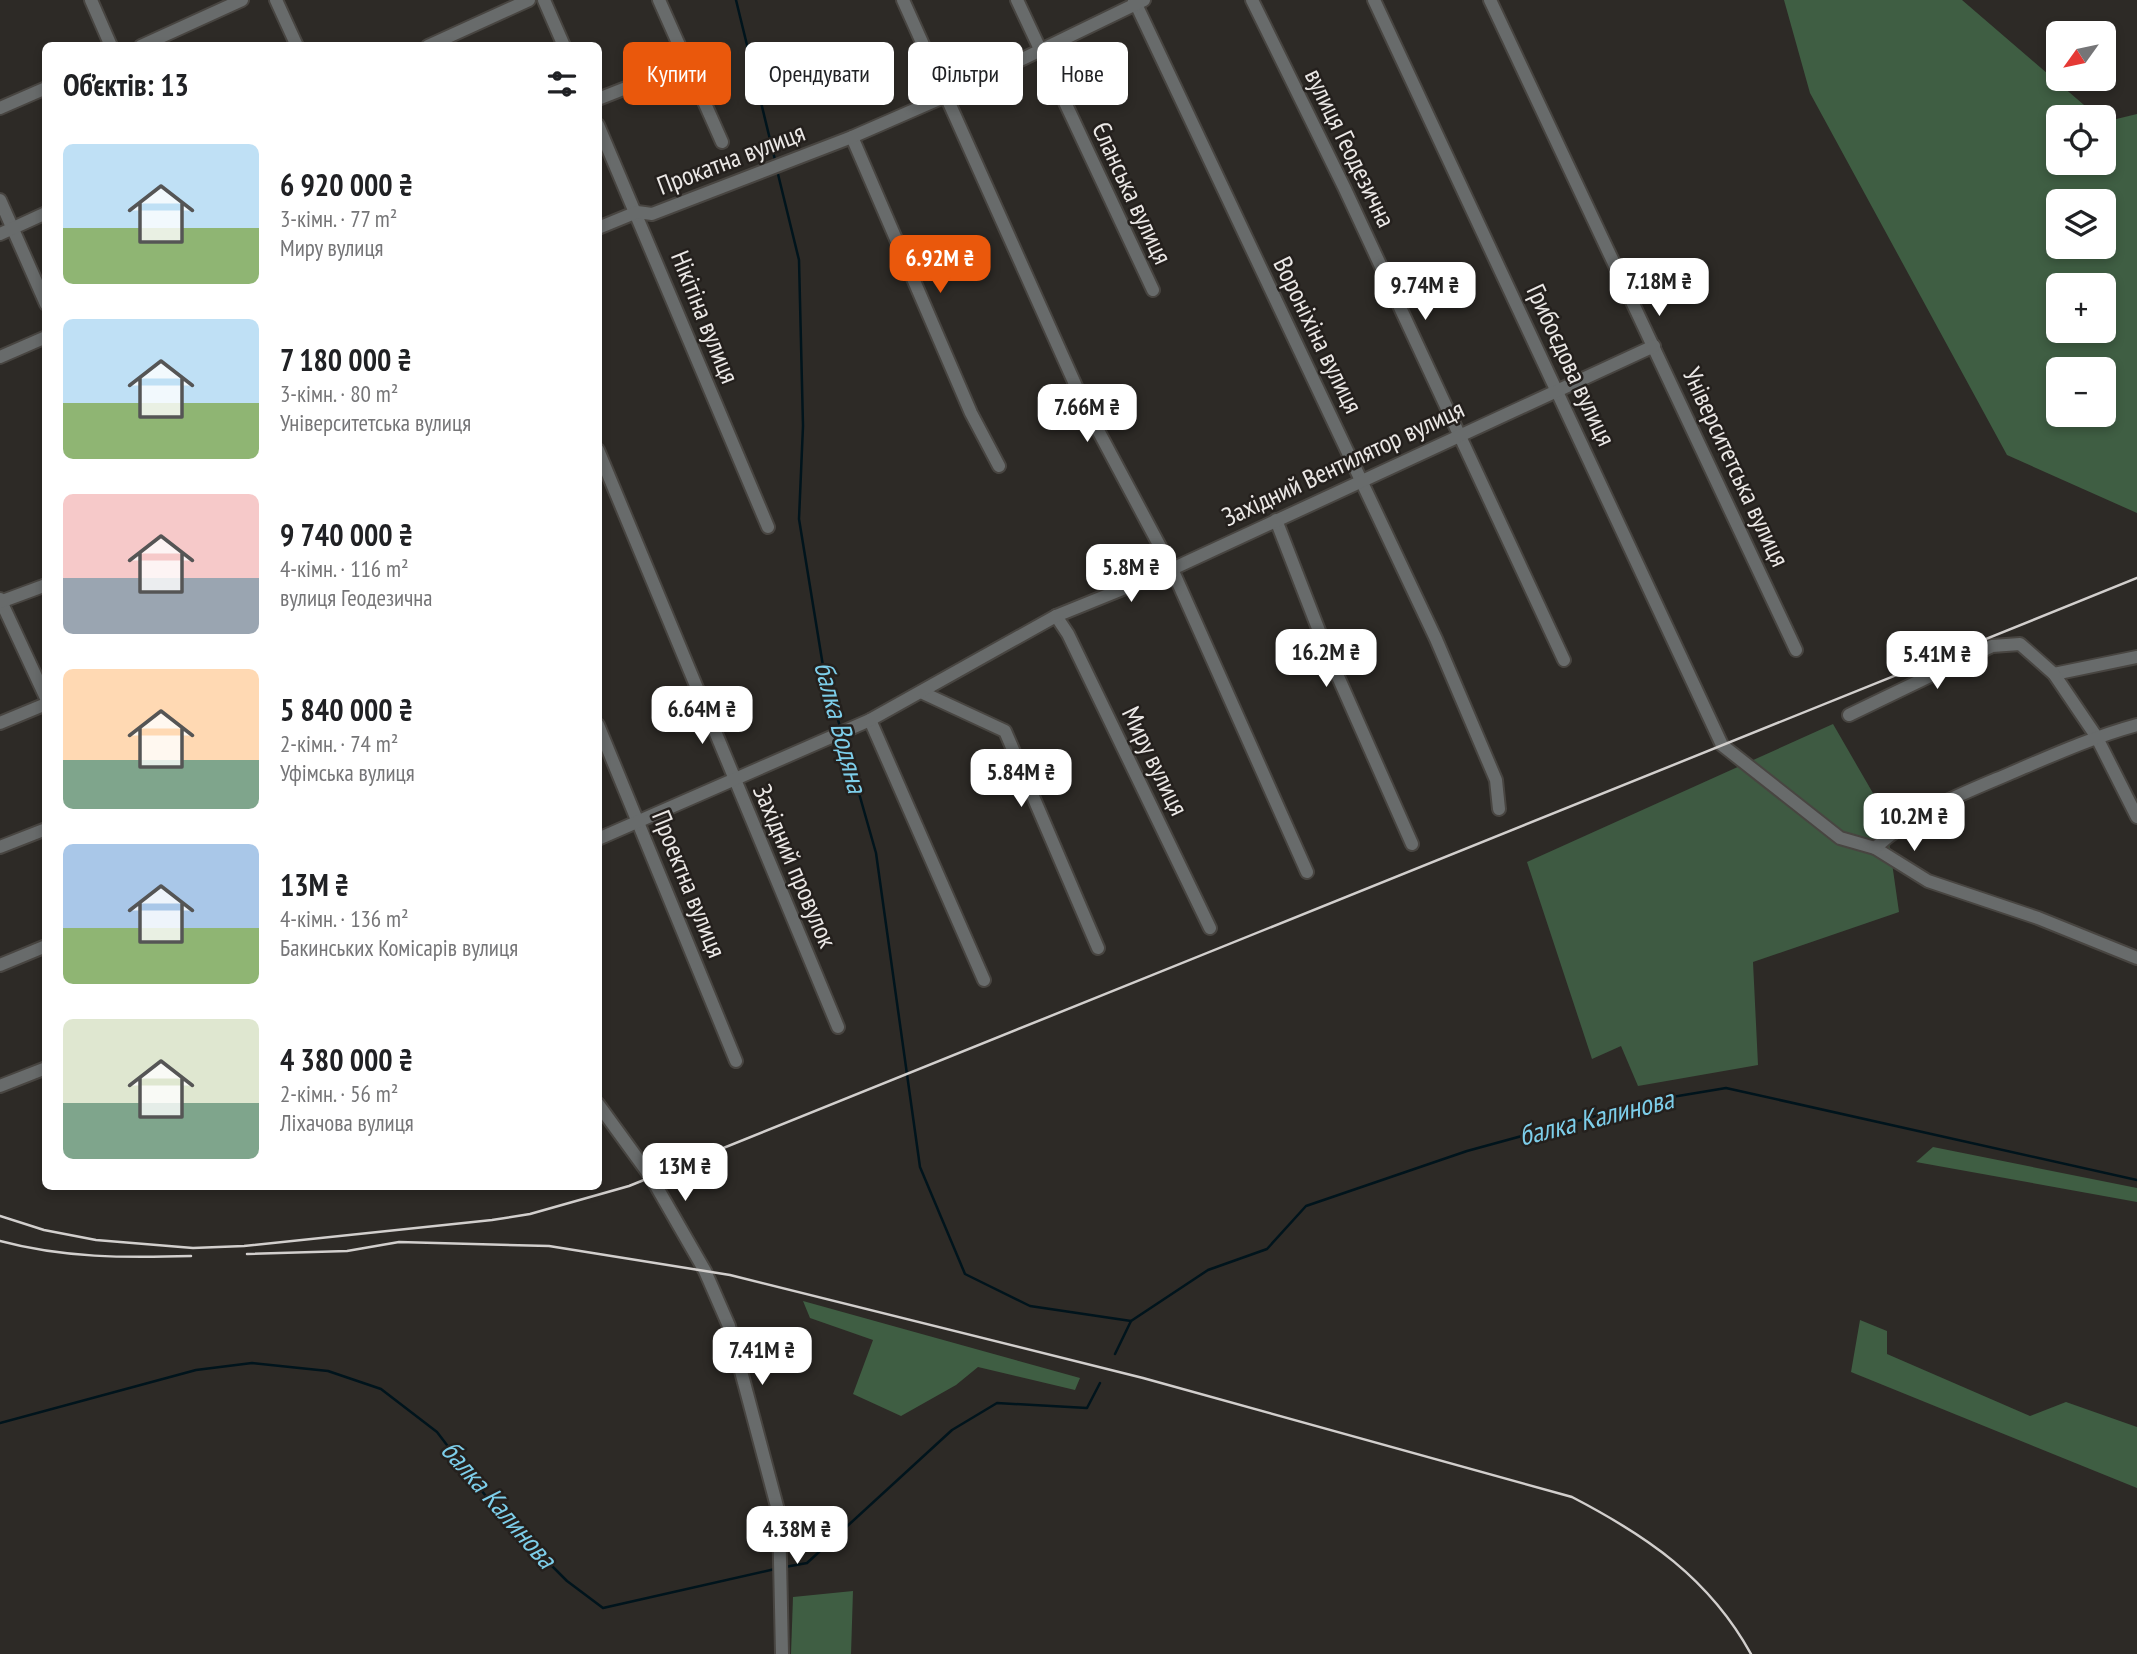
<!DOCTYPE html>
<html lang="uk">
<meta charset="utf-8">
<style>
body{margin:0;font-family:"PT Sans Narrow",sans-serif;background:#f6f6f6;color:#202124;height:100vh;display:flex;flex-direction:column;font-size:26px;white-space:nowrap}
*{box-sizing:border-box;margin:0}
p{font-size:23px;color:#757577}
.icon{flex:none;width:38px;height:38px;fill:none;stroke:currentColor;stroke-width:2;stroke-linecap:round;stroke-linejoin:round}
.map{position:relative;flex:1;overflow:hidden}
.panel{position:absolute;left:42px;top:42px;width:560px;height:1148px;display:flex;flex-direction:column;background:#fff;border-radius:10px;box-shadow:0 4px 10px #0003}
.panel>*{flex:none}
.guide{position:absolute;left:623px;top:42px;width:665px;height:63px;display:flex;gap:14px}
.needle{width:46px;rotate:237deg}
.controls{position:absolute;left:2046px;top:21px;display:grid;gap:14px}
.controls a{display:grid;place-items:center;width:70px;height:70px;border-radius:10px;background:#fff;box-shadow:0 4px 10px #0003;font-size:35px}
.price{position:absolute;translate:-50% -60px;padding:0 16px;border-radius:14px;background:#fff;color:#222;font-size:23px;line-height:46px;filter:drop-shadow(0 2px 4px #0008)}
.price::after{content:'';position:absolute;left:50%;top:42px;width:21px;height:16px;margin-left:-10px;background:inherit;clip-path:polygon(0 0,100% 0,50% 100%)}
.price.selected{background:#ea580c;color:#fff}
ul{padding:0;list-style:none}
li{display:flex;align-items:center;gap:21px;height:175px;padding:0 21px}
li span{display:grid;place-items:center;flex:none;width:196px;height:140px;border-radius:10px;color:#555}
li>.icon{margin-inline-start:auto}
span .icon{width:84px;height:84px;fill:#fffc;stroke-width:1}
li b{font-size:30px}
h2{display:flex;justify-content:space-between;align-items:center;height:84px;padding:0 21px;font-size:30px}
.pill{padding:0 24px;border-radius:10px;background:#fff;box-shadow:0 4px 10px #0003;font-size:24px;line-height:63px}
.pill.selected{background:#ea580c;color:#fff}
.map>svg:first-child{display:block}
.green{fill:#3e5a42}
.forest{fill:#3f5e43;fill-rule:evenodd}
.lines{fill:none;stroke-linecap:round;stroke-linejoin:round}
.stream{stroke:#00141c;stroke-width:2.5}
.minor-casing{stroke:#484541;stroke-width:16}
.minor{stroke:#686b6b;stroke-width:12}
.rail{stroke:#d2cfcd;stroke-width:2.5}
.labels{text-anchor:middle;stroke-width:5;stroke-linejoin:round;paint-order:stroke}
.street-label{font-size:26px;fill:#ebe8e6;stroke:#24201d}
.water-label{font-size:28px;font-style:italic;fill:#7dceea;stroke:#24201d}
</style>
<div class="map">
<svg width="2137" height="1654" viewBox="0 0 2137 1654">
<rect width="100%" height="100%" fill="#2d2a26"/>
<path class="green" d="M1833,724l52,90 14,98 -146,50 5,103 -120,21 -17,-40 -29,13 -65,-197z"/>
<g class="forest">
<path d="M1784,0h178l136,117h-40v46h46v-41l33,-8v399l-130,-58 -197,-362zM2058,201h46v46h-46zM2058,285h46v46h-46zM2058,369h46v46h-46z"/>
<path d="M1933,1147l204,41v14l-221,-40z"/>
<path d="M803,1301l277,77 -5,12 -97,-23 -22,18 -55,31 -48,-22 20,-54 -63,-22z"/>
<path d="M1860,1320l27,11v23l143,62 36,-14 71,25v61l-286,-116z"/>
<path d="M853,1591l-2,63h-60l2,-57z"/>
</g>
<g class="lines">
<g class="stream">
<path d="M736,0l40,164"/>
<path d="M777,170l22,90 4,166 -4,93 24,147 17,61"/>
<path d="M843,737l33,116 44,314 45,107 65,32 101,15"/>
<path d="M1115,1354l16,-33 77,-51 59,-21 39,-43 161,-55 187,-51 72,-12 411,92"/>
<path d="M0,1423l196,-53 56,-7 76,8 53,18 56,43 61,80 69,69 36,27 172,-39"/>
<path d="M785,1567l22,-4 145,-133 45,-27 90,5 13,-25"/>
</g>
<g class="minor-casing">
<g id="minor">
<path d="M91,0l20,46"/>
<path d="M276,0l21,46"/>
<path d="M544,0l20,46"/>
<path d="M659,0l63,142"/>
<path d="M903,0l181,404 88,165 135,303"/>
<path d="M1017,0l136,290"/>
<path d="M1134,0l302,639 60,141 3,29"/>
<path d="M1252,0l92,187 220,473"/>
<path d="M1374,0l348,745 118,93 35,10 53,33 110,37 99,40"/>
<path d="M1490,0l306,650"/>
<path d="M141,46l101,-46"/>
<path d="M428,46l101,-46"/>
<path d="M598,99l89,-35"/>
<path d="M0,108l46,-20"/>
<path d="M598,125l170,402"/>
<path d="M852,137l119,276 28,53"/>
<path d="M0,200l46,104"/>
<path d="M598,228l39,-16 15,2 200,-77 94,-41 198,-96"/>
<path d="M0,234l46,-21"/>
<path d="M0,357l46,-20"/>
<path d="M598,450l240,577"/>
<path d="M1276,520l52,134 84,190"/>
<path d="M0,599l46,99"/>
<path d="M0,602l46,-17"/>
<path d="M1056,616l12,18 142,294"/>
<path d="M2054,674l83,-17"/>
<path d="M921,692l84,39 93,217"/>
<path d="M1849,715l143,-69 28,-2 34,30 42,62 41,81"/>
<path d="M870,720l114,260"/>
<path d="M0,723l46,-19"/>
<path d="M598,725l138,336"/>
<path d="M598,839l272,-119 186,-104 116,-47 482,-223"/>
<path d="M0,847l46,-18"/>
<path d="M1875,848c38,-36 89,-55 136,-75 42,-18 82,-36 126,-48"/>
<path d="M0,965l46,-19"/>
<path d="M0,1086l46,-18"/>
<path d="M598,1104l53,73 54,94 24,55 50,188 3,140"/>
</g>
</g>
<use href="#minor" class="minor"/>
<g class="rail">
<path d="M0,1216l44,14 52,10 97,8 51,-2 248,-26 38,-6 99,-28 1508,-608"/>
<path d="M0,1241c63,17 125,17 191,15"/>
<path d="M247,1254l100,-3 52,-9 150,4 181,29 413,103 429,119c75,39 137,81 179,157"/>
</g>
</g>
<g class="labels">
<g class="street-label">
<text transform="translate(1350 148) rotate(64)" y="9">вулиця Геодезична</text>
<text transform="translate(731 159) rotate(-21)" y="9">Прокатна вулиця</text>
<text transform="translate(1132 193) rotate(65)" y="9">Єланська вулиця</text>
<text transform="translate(705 317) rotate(68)" y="9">Нікітіна вулиця</text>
<text transform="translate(1318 335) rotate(64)" y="9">Вороніхіна вулиця</text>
<text transform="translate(1571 365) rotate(65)" y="9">Грибоєдова вулиця</text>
<text transform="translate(1343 463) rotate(-25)" y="9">Західний Вентилятор вулиця</text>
<text transform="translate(1736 467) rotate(65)" y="9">Університетська вулиця</text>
<text transform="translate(1155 761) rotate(64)" y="9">Миру вулиця</text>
<text transform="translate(795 866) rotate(67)" y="9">Західний провулок</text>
<text transform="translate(689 884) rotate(68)" y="9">Проектна вулиця</text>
</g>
<g class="water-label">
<text transform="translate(841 727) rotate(75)" y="10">балка Водяна</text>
<text transform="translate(1596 1117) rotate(-14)" y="10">балка Калинова</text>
<text transform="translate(499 1504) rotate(49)" y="10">балка Калинова</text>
</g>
</g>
</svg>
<div class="controls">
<a><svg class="needle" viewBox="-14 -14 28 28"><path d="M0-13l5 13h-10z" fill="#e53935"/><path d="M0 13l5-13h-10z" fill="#757577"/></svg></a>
<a><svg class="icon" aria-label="locate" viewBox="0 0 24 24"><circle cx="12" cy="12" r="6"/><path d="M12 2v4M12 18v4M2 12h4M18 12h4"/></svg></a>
<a><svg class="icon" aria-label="layers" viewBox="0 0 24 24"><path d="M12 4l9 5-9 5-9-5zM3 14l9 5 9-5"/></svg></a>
<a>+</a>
<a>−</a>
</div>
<b class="price selected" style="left:940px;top:295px">6.92M ₴</b>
<b class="price" style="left:1659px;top:318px">7.18M ₴</b>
<b class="price" style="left:1425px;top:322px">9.74M ₴</b>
<b class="price" style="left:1087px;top:444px">7.66M ₴</b>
<b class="price" style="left:1131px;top:604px">5.8M ₴</b>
<b class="price" style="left:1326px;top:689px">16.2M ₴</b>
<b class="price" style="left:1937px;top:691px">5.41M ₴</b>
<b class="price" style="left:702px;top:746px">6.64M ₴</b>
<b class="price" style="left:1021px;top:809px">5.84M ₴</b>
<b class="price" style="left:1914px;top:853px">10.2M ₴</b>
<b class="price" style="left:685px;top:1203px">13M ₴</b>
<b class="price" style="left:762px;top:1387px">7.41M ₴</b>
<b class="price" style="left:797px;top:1566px">4.38M ₴</b>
<div class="guide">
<a class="pill selected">Купити</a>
<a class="pill">Орендувати</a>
<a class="pill">Фільтри</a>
<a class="pill">Нове</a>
</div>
<section class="panel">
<h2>Об’єктів: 13<svg class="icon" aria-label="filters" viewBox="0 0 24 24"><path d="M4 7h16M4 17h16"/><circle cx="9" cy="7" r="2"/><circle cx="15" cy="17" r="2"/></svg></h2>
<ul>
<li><span style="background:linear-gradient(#bfe0f5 60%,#8fb573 0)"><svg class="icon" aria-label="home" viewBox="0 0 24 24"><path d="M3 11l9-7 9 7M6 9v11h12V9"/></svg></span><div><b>6 920 000 ₴</b><p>3-кімн. · 77 m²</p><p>Миру вулиця</p></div></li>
<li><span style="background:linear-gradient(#bfe0f5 60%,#8fb573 0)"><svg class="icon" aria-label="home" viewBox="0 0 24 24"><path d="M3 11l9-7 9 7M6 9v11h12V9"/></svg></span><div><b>7 180 000 ₴</b><p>3-кімн. · 80 m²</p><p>Університетська вулиця</p></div></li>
<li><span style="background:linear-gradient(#f6c9c9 60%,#9aa5b1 0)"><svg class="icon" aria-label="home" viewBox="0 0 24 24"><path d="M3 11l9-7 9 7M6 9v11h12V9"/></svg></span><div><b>9 740 000 ₴</b><p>4-кімн. · 116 m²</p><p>вулиця Геодезична</p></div></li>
<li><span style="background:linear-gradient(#ffd9b3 65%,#7fa58c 0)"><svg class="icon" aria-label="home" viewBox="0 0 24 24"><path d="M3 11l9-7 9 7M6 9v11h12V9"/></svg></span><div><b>5 840 000 ₴</b><p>2-кімн. · 74 m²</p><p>Уфімська вулиця</p></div></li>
<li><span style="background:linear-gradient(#a9c7e8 60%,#8fb573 0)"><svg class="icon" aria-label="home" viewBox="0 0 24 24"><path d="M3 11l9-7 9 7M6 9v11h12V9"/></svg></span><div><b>13M ₴</b><p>4-кімн. · 136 m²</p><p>Бакинських Комісарів вулиця</p></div></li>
<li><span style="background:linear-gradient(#dfe7d0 60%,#7fa58c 0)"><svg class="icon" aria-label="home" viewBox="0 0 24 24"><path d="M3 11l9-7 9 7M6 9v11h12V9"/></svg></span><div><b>4 380 000 ₴</b><p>2-кімн. · 56 m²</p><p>Ліхачова вулиця</p></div></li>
</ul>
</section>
</div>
